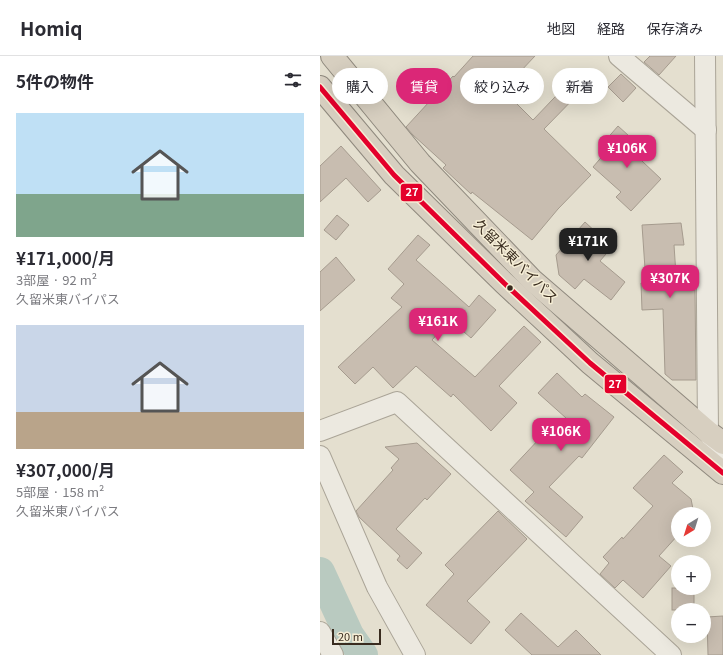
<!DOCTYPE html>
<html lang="ja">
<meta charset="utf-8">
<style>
body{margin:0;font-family:Georgia,"Noto Sans JP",serif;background:#f2f2f3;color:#2b2b33;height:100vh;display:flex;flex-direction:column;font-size:15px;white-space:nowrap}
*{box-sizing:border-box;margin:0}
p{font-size:13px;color:#7c7c81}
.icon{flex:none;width:22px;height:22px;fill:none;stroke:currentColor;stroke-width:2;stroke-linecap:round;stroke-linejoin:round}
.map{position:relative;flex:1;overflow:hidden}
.side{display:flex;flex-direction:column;background:#fff;width:320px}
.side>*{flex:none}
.top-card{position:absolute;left:12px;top:12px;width:331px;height:36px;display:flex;gap:8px}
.needle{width:26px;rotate:218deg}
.buttons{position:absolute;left:351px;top:451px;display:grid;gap:8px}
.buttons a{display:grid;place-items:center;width:40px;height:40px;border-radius:50%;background:#fff;box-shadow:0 4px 16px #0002;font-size:20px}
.scale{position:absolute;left:12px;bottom:10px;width:49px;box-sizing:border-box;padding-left:4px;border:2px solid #392c1f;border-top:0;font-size:11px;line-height:14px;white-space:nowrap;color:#392c1f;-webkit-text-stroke:3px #f5edd5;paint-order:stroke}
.price{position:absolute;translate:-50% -34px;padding:0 9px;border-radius:8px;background:#db2777;color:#fff;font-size:13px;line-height:26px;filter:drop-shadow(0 1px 2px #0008)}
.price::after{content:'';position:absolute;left:50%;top:24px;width:12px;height:9px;margin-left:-6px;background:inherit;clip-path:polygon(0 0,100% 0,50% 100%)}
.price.on{background:#222;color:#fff}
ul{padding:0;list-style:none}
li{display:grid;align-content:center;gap:8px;height:212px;padding:0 16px}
li span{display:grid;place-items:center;height:124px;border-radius:0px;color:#555}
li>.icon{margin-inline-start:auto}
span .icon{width:72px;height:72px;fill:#fffc;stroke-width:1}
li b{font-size:17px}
h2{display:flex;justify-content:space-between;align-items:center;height:48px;padding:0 16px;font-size:17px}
.chip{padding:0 14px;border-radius:18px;background:#fff;box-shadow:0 4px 16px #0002;font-size:14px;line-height:36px}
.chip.on{background:#db2777;color:#fff}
header{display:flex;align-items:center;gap:24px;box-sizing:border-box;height:56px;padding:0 20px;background:#fff;border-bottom:1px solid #e1e1e2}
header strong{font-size:19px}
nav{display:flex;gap:22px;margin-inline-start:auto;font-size:14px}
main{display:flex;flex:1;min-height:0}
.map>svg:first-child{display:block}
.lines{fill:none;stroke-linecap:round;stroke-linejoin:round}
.river{stroke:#b9cac0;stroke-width:30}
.building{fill:#c8bdb0;stroke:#a59b8e}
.minor-casing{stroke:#aaa497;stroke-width:22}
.highway-casing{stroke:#8f897e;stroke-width:24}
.minor{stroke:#ece9e0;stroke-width:20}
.highway{stroke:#d7cfc0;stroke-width:22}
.bus-1-casing{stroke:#f5edd5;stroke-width:8}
.bus-1{stroke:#e4002b;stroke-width:5}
.bus-dot{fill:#392c1f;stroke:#f5edd5;stroke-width:1.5}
.labels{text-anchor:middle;stroke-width:3;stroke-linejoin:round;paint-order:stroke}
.street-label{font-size:14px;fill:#392c1f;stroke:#f5edd5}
.line-badge{stroke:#f5edd5;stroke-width:1.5}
.badge-label{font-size:11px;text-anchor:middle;font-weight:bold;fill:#fff}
</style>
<header>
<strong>Homiq</strong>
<nav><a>地図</a><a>経路</a><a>保存済み</a></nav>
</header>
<main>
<section class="side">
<h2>5件の物件<svg class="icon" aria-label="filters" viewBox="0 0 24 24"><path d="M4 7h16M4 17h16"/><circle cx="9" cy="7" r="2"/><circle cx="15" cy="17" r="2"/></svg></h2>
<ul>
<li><span style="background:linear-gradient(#bfe0f5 65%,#7fa58c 0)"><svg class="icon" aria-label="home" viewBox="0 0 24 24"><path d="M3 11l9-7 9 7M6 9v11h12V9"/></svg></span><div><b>¥171,000/月</b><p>3部屋 · 92 m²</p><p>久留米東バイパス</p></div></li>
<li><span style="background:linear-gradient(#c9d6e8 70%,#b9a48a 0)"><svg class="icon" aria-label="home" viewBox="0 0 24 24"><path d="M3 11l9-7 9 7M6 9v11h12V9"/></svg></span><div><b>¥307,000/月</b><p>5部屋 · 158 m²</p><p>久留米東バイパス</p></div></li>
</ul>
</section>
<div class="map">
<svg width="403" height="599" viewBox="0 0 403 599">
<rect width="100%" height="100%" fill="#e4dfcf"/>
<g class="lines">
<path class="river" d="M0,516l29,63 14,20"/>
</g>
<g class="building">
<path d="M153,0h62l-32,34 30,30 41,-43 11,10 -41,42 47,46 -33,34 -26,31 -60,-48 -1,2 -28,-26 3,-3 -33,-30 -7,-8 47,-51 1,1z"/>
<path d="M330,0h26l-17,19 -15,-13z"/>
<path d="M301,18l15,14 -13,14 -15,-15z"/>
<path d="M298,70l31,28 -7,7 19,18 -30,32 -15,-14 5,-5 -28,-25 18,-21 -6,-5z"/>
<path d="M21,90l40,44 -13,12 -22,-24 -26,24v-36z"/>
<path d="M17,159l12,10 -13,15 -12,-10z"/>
<path d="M265,166l27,25 -12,14 25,21 -14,18 -27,-21 -9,10 -16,-14 -3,-20z"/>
<path d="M361,167l3,22h-10l3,45h18l1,90h-24l-7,-6 -2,-65 -21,1 -1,-27h5l-4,-58z"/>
<path d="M98,179l12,10 -14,15 53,47 10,-12 17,15 -25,28 -21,-18 -18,20 43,37 49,-51 17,16 -42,44 18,17 -26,28 -38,-37 -2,3 -35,-31 -23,22 -20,-21 -18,17 -17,-17 64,-60 -11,-9 13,-14 -16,-15z"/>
<path d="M16,201l19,23 -35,31v-39z"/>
<path d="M237,317l25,24 3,-3 29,23 -32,41 -3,-2 -30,31 34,30 -17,20 -41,-36 9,-9 -24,-22 31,-33 6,5 19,-24 -28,-25z"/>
<path d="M97,387l34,31 -24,26 -2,-2 -29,31 26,24 -15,16 -10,-9 3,-4 -41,-39 -3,-6 37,-41 -2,-2 8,-9 -14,-12z"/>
<path d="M344,399l19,17 -11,11 19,16 3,15h-16v21l-19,21 12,10 -28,32 -20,-18 -8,8 -15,-14 9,-11 -6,-6 19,-20 1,2 30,-33 -20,-18z"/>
<path d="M178,455l29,28 -60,62 23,21 -19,22 -45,-39 28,-31 -9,-9z"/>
<rect x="352" y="532" width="22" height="22"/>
<path d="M201,557l37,34 18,-17 25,25h-69l-27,-25z"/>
<path d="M403,560v39h-15l-1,-38z"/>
</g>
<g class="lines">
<g class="minor-casing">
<g id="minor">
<path d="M299,0l87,74"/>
<path d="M385,0l3,376 15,24"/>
<path d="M0,375l77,-29 274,253"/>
<path d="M0,400l57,131 38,68"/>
<path d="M0,576l13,23"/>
</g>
</g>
<g class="highway-casing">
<g id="highway">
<path d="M12,0l88,107 112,117 176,152 15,11"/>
<path d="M0,31l74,88 110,108 86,80 133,110"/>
</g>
</g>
<use href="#minor" class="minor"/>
<use href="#highway" class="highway"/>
<g class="bus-1-casing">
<path id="bus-1" d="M0,31l74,88 110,108 86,80 133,110"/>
</g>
<use href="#bus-1" class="bus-1"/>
</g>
<circle class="bus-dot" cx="190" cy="232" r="3.5"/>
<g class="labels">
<g class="street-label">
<text transform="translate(196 205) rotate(45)" y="5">久留米東バイパス</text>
</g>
</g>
<g class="line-badge">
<rect x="80" y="127" width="23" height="19" rx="4" fill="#e4002b"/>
<rect x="284" y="318" width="23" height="20" rx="4" fill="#e4002b"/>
</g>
<g class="badge-label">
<text x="92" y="140">27</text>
<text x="295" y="332">27</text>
</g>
</svg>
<div class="buttons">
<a><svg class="needle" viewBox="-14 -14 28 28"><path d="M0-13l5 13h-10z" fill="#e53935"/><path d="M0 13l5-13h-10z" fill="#7c7c81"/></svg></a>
<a>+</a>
<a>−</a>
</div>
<div class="scale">20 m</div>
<b class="price" style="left:307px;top:113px">¥106K</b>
<b class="price on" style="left:268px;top:206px">¥171K</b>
<b class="price" style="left:350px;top:243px">¥307K</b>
<b class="price" style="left:118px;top:286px">¥161K</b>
<b class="price" style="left:241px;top:396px">¥106K</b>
<div class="top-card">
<a class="chip">購入</a>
<a class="chip on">賃貸</a>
<a class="chip">絞り込み</a>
<a class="chip">新着</a>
</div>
</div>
</main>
